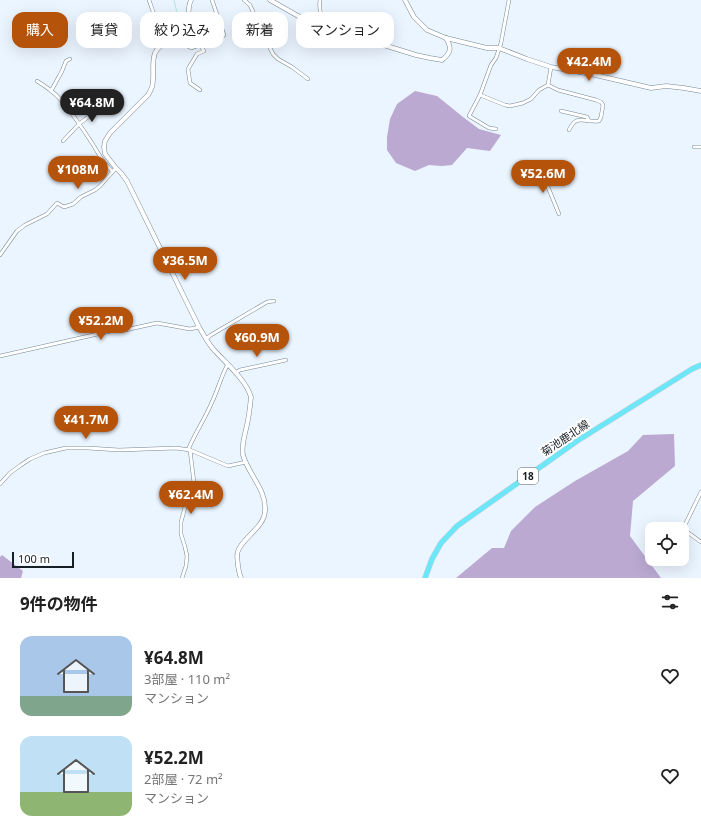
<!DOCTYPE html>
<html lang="ja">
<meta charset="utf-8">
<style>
body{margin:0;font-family:"Noto Sans","Noto Sans JP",sans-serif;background:#f6f6f6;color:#222;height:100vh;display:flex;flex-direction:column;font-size:15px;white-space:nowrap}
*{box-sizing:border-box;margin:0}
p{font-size:13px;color:#767676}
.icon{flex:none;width:22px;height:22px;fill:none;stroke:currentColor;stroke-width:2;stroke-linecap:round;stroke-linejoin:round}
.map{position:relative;height:578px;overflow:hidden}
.sheet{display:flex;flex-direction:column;background:#fff;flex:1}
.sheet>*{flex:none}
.top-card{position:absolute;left:12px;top:12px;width:400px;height:36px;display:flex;gap:8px}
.controls{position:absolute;left:645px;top:522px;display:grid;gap:8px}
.controls a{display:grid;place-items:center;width:44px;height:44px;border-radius:8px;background:#fff;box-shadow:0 4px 16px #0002;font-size:20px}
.scale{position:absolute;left:12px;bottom:10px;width:62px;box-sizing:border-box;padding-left:4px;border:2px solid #181f24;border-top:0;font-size:11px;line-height:14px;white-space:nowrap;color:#181f24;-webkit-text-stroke:3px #fff;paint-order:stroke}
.price{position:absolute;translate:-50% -34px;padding:0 9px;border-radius:14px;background:#b45309;color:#fff;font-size:13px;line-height:26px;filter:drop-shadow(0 1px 2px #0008)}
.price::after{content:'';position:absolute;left:50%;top:24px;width:12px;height:9px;margin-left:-6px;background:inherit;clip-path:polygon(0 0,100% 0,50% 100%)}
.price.current{background:#222;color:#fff}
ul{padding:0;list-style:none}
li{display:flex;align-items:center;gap:12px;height:100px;padding:0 20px}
li span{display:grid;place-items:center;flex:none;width:112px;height:80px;border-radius:12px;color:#555}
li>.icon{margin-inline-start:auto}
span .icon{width:48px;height:48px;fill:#fffc;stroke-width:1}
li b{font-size:17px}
h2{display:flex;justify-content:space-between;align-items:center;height:48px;padding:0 20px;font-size:17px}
.pill{padding:0 14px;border-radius:12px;background:#fff;box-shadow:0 4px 16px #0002;font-size:14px;line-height:36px}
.pill.current{background:#b45309;color:#fff}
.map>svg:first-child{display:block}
.forest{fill:#bba9d2}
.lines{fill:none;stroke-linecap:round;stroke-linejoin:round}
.stream{stroke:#afeadf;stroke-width:1}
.minor-casing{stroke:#768693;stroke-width:4}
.tertiary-casing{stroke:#768693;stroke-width:5}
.primary-casing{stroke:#d1d2d3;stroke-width:6}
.minor{stroke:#fff;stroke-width:3}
.tertiary{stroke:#fff;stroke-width:4}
.primary{stroke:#6ce6f9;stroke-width:5}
.labels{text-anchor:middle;stroke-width:4;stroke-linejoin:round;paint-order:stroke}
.shield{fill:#fff;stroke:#5d6266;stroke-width:1}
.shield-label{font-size:10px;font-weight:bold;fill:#181f24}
.street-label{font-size:11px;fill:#181f24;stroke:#fff}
</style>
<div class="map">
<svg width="701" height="578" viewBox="0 0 701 578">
<rect width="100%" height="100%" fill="#ebf5ff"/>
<g class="forest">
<path d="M415,91l22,5 26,21 16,12 22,6 -11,16 -23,-3 -15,17 -10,1 -13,-1 -14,6 -19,-8 -9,-13v-13l3,-18 7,-15z"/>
<path d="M674,434l1,32 -42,35 -3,35 31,42h-205l36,-30h12l7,-17 24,-24 40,-26 53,-30 15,-16z"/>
<path d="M2,555l21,16 -2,7h-21v-21z"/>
</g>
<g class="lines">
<path class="stream" d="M174,0l4,17"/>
<g class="minor-casing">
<g id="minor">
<path d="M149,0c4,11 7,24 16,31 4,3 8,5 11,8"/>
<path d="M244,0l6,5 9,20 6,11 5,12 3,6 5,5 14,8 16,12"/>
<path d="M320,0c-1,8 0,16 5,23 2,3 4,4 4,8"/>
<path d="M509,0l-8,43 -5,15 -5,7 -11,30 25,10 5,1 13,-3 8,-4 8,-9 9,-5"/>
<path d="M184,34c3,5 0,11 7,14l31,-11 2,-2 -12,-35"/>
<path d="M200,45l4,6 -7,3 -9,15 2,14 10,7"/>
<path d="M37,81c8,5 16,10 22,17 13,14 23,30 33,45 7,11 10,19 20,28"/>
<path d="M548,85l10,5 38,10 5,2 2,3 -2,12 -2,4c-15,2 -22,-8 -30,9"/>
<path d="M548,85l3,-18"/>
<path d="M51,91l11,-20 4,-10 4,-2"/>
<path d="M480,95l-11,21 20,12 7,1"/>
<path d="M561,111l26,6 2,4"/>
<path d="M63,141l16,-17 18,-14"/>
<path d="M694,147h7"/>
<path d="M541,170l18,44"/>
<path d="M0,255l17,-24 8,-6 22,-11 10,-11 7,4 9,-3 8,-7 14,-7 5,-4 16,-18"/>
<path d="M206,339l5,-4 56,-33 7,-1"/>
<path d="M0,356l111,-25 14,-1 32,-7 33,6 9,-2"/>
<path d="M235,373l5,-3 46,-10"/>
<path d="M188,450c7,-17 17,-31 24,-48 6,-12 9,-26 16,-38"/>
<path d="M0,484l10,-11 11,-8 9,-6 14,-6 22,-5h22l31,2 57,-2 14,2 38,16 18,-4"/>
<path d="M701,492l-18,37 18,13"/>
<path d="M182,578l4,-12 1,-10 -2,-9 -4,-13v-12l6,-22 6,-11 1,-6 -4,-33"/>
</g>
</g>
<g class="tertiary-casing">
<g id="tertiary">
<path d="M191,0c-5,10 0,25 -6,33 -7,9 -23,6 -30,20 -4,10 0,23 -3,34 -1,3 -3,6 -4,8l-38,38 -5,8 -1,6 1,7 11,14 5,5 6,8 72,146c5,8 9,17 16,24 12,13 31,29 36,46 -1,10 -2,19 -4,28 -2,9 -6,21 -4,30 5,19 24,35 22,56 -1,17 -22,26 -27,40 -2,4 0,11 0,15 1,4 1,8 3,12"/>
<path d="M270,0l44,25 15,6 45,11 42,13 14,3 12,2c9,-7 10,-12 4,-22"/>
<path d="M405,0l9,17 13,13 19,8 41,10h12l28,11 24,8 40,7 43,10 17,4 15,-2 18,2 17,3"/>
</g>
</g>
<g class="primary-casing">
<path id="primary" d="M425,578l7,-19 9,-16 16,-17 120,-85 115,-72 9,-4"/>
</g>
<use href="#minor" class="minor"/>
<use href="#tertiary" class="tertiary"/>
<use href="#primary" class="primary"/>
</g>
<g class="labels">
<rect class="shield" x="518" y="468" width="20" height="16" rx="3"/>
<g class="shield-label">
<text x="528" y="480">18</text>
</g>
<g class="street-label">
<text transform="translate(565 438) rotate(-34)" y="4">菊池鹿北線</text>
</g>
</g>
</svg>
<div class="controls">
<a><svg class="icon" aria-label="locate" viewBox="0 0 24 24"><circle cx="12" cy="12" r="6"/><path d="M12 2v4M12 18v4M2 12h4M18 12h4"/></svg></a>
</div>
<div class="scale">100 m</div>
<b class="price" style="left:589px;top:82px">¥42.4M</b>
<b class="price current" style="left:92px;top:123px">¥64.8M</b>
<b class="price" style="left:78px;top:190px">¥108M</b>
<b class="price" style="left:543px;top:194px">¥52.6M</b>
<b class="price" style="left:185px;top:281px">¥36.5M</b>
<b class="price" style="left:101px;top:341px">¥52.2M</b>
<b class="price" style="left:257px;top:358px">¥60.9M</b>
<b class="price" style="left:86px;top:440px">¥41.7M</b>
<b class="price" style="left:191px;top:515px">¥62.4M</b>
<div class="top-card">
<a class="pill current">購入</a>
<a class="pill">賃貸</a>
<a class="pill">絞り込み</a>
<a class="pill">新着</a>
<a class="pill">マンション</a>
</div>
</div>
<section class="sheet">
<h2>9件の物件<svg class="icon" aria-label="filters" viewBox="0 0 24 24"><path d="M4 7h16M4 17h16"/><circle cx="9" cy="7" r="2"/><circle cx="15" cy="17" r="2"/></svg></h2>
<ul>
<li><span style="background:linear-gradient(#a9c7e8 75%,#7fa58c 0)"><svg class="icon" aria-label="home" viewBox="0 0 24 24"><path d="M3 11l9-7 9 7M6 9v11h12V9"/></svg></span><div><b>¥64.8M</b><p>3部屋 · 110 m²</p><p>マンション</p></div><svg class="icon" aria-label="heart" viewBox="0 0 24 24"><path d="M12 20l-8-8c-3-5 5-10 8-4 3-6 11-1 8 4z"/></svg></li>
<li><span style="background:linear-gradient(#bfe0f5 70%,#8fb573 0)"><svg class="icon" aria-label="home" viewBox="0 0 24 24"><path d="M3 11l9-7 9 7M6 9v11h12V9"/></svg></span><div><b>¥52.2M</b><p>2部屋 · 72 m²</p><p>マンション</p></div><svg class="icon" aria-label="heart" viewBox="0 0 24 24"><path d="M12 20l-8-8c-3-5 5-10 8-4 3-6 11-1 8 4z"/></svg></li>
</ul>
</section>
